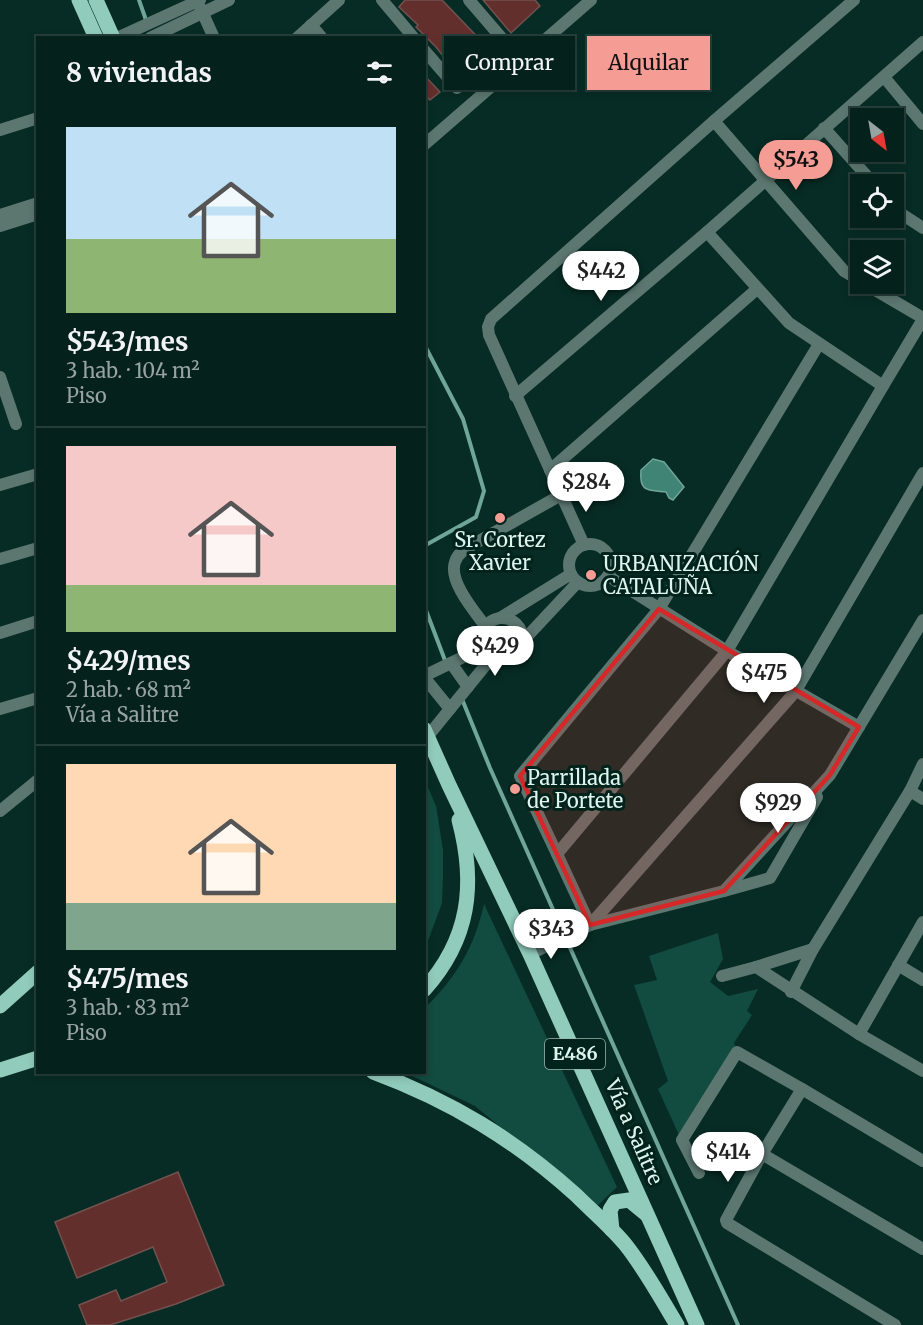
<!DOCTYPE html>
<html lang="es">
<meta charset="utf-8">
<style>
body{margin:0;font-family:Merriweather,serif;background:#132e29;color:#f1f3f6;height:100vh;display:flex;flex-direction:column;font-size:22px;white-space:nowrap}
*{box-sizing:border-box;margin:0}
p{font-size:20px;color:#97a3a3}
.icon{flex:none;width:33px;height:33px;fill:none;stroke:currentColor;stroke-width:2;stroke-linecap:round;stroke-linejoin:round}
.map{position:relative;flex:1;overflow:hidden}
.details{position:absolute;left:36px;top:36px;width:390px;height:1038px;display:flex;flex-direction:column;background:#05211c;border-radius:0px;box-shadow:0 3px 9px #0003,0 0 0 2px #263e3b}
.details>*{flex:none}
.banner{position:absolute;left:444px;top:36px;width:388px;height:54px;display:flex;gap:12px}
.needle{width:39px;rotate:149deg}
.controls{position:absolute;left:850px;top:108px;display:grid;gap:12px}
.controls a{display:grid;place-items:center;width:54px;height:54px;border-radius:0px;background:#05211c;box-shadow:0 3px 9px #0003,0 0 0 2px #263e3b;font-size:30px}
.price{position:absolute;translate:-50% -51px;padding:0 14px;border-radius:21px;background:#fff;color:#222;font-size:20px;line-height:39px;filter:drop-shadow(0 2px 3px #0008)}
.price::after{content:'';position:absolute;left:50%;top:36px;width:18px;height:14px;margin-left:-9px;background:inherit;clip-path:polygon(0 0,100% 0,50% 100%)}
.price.current{background:#f59c95;color:#111}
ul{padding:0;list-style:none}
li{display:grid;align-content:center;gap:12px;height:318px;padding:0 30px}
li+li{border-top:2px solid #263e3b}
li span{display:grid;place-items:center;height:186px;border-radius:0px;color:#555}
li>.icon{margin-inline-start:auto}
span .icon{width:108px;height:108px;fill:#fffc;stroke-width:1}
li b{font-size:26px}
h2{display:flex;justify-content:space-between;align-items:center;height:72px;padding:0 30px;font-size:26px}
.pill{padding:0 21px;border-radius:0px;background:#05211c;box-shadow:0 3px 9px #0003,0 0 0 2px #263e3b;font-size:21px;line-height:54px}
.pill.current{background:#f59c95;color:#111}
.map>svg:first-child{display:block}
.green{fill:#124b3f}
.water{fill:#3f8474;stroke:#6fa699;stroke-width:1.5}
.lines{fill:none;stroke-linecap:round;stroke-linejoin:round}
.stream{stroke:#6fa699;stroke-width:4}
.building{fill:#622f2c;stroke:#72524f;stroke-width:1.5}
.minor{stroke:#5c7770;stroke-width:12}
.major{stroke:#91cbbb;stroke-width:15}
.marked{fill:#d62828;fill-opacity:0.2;stroke:#d62828;stroke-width:4.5;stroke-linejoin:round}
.poi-dot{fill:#f59c95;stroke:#00231b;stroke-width:2}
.labels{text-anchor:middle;stroke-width:6;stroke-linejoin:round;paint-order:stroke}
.shield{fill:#00231b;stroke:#9db5af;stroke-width:1.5}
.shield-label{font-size:18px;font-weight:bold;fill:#e0f4ee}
.poi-label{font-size:20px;fill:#e0f4ee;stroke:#00231b;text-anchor:start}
.street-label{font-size:20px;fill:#e0f4ee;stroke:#00231b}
</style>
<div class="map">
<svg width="923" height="1325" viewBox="0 0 923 1325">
<rect width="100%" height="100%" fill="#072c25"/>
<g class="green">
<path d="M425,780l11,26 7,44v25l-1,28 -17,46z"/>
<path d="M484,904l133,283 -20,19 -122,-100 -69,-33 18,-1 1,-64c32,-32 49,-60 59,-104z"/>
<path d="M718,933l5,26 -13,23 18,14 30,-7 -11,22 5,4 -18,28 2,5 -57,87 -21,-46 10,-8 -34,-96 23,-5 -8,-24z"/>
</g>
<path class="water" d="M653,459l11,3 20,25 -11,13 -4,-2 -3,-6c-19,-2 -27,0 -25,-22z"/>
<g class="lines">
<g class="stream">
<path d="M139,0l7,20"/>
<path d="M424,344l39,75 21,72 -8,26 -52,29"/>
<path d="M424,605l22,58"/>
<path d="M462,699l28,69 248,557"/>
</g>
</g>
<g class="building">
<path d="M405,0h37l46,48 -30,27 -22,-28 -20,-20 2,-2 -19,-18z"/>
<path d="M483,0h52l5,6 -29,27z"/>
<path d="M424,75l16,17 -10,8 -6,-6z"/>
<path d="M178,1172l46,113 -48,19 -47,15 -19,6h-23l-8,-20 37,-15 5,11 46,-19 -14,-35 -76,31 -22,-56z"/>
</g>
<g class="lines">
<g class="minor">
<path d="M382,0l32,38"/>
<path d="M469,0l36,42"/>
<path d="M200,7l14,31"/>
<path d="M311,25l11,13"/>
<path d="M117,38l83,-38"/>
<path d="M150,38l79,-38"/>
<path d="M297,38l42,-38"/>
<path d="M424,50l33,38"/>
<path d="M884,77l39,47"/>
<path d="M714,121l130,150 17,10"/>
<path d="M824,128l50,56"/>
<path d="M0,130l38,-12"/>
<path d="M424,145l167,-145"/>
<path d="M894,207l6,6 23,15"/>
<path d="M0,215l38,-12"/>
<path d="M0,226l38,-12"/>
<path d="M865,284l58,34"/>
<path d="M0,377l16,47"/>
<path d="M883,386l40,-67"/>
<path d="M515,396l192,-164 216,-190"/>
<path d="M550,470l207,-181"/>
<path d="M0,485l38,-11"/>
<circle cx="590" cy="565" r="21"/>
<path d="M584,545l-95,-210 -1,-8 3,-8 223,-198 140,-121"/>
<path d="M0,559l38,-11"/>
<path d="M608,576l119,75 132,76"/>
<path d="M500,618l71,-44"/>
<circle cx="502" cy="638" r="20"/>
<path d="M486,627c-11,-15 -38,-46 -31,-65 2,-8 10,-13 17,-17l89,-50"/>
<path d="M0,633l38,-12"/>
<path d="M521,643l57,-61"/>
<path d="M451,663l17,24"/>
<path d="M424,676l60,-29"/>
<path d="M424,677l26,32"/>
<path d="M0,709l38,-11"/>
<path d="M428,736l65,-80"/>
<path d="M910,791l13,8"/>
<path d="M0,811l38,-31"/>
<path d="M557,854l-37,-78 139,-167 160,-265"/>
<path d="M724,891l46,-13 47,-81"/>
<path d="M590,925l-33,-71 170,-203 156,-265 -94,-63 -82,-91"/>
<path d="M590,925l205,-233 128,-219"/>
<path d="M813,949l97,-158 13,-27"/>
<path d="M530,954l60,-29 134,-34 106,-116 93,-155"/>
<path d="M898,965l25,15"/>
<path d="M756,967l57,-18 -22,43"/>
<path d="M722,976l34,-9 103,67 64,37"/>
<path d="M859,1034l64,-112"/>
<path d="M802,1089l121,72"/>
<path d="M762,1154l161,95"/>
<path d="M699,1173l-17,-33 55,-88 65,37 -40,65 -36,66 1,3 168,102"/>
</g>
<g class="major">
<path d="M79,0l17,38"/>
<path d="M96,0l17,38"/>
<path d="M424,729l25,56 81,169 167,371"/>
<path d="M424,990c46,-51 52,-106 35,-170"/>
<path d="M0,1006l38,-34"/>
<path d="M0,1070l38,-12"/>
<path d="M373,1072c78,29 142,68 203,123 16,16 34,31 49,49 20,25 35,53 52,81"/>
<path d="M612,1230l-2,-20 5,-8 14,-2 17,14"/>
</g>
</g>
<path class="marked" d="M659,609l200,118 -29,48 -106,116 -134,34 -70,-149z"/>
<g class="poi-dot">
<circle cx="500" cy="518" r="6"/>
<circle cx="591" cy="575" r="6"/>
<circle cx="515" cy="789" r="6"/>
</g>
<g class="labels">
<rect class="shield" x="545" y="1039" width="60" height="30" rx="4.5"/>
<g class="shield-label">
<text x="575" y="1060">E486</text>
</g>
<g class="poi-label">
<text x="500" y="547" text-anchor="middle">Sr. Cortez<tspan x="500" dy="23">Xavier</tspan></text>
<text x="603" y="571">URBANIZACIÓN<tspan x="603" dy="23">CATALUÑA</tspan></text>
<text x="527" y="785">Parrillada<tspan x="527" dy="23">de Portete</tspan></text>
</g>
<g class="street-label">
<text transform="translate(634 1132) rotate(66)" y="7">Vía a Salitre</text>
</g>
</g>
</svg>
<div class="controls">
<a><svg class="needle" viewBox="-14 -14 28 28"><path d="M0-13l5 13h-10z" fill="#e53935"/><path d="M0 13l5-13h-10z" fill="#97a3a3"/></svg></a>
<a><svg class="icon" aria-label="locate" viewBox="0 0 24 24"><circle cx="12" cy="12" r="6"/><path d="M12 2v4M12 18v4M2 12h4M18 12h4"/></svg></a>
<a><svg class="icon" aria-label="layers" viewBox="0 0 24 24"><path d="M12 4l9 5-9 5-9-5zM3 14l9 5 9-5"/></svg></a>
</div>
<b class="price current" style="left:796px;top:191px">$543</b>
<b class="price" style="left:601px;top:302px">$442</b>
<b class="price" style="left:586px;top:513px">$284</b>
<b class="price" style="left:495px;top:677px">$429</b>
<b class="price" style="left:764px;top:704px">$475</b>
<b class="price" style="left:778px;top:834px">$929</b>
<b class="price" style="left:551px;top:960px">$343</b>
<b class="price" style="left:728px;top:1183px">$414</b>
<div class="banner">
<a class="pill">Comprar</a>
<a class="pill current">Alquilar</a>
</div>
<section class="details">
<h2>8 viviendas<svg class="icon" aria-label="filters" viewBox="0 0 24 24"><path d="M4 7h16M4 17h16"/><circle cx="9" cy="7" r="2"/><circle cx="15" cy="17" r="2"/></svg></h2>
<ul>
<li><span style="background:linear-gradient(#bfe0f5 60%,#8fb573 0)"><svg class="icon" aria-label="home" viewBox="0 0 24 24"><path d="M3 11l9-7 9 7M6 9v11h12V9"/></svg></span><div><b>$543/mes</b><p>3 hab. · 104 m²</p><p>Piso</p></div></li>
<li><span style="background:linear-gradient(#f6c9c9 75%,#8fb573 0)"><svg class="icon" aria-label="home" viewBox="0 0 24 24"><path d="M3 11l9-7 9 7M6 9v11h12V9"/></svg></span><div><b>$429/mes</b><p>2 hab. · 68 m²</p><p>Vía a Salitre</p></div></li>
<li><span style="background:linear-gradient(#ffd9b3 75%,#7fa58c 0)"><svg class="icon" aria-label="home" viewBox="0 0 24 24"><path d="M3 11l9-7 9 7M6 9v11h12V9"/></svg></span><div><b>$475/mes</b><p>3 hab. · 83 m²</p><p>Piso</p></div></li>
</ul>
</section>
</div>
